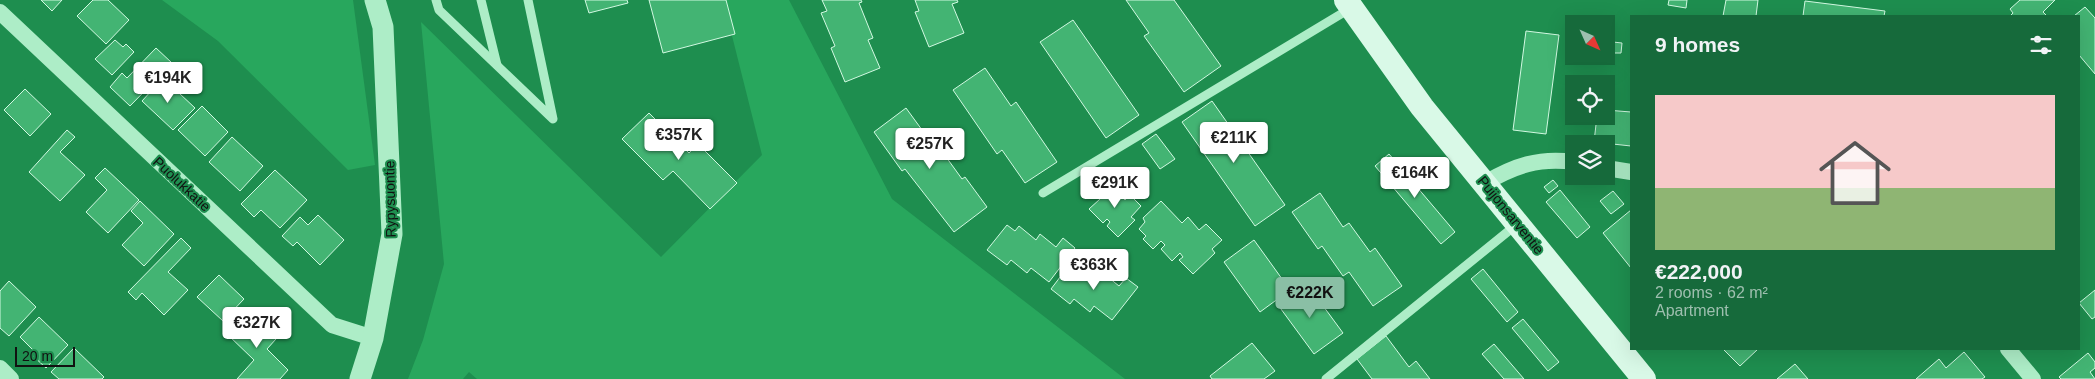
<!DOCTYPE html>
<meta charset="utf-8">
<style>
body{margin:0;font-family:Arial,sans-serif;background:#237246;color:#f1f3f6;height:100vh;display:flex;flex-direction:column;font-size:19px;white-space:nowrap}
*{box-sizing:border-box;margin:0}
p{font-size:16px;color:#9ebfaf}
.icon{flex:none;width:28px;height:28px;fill:none;stroke:currentColor;stroke-width:2;stroke-linecap:round;stroke-linejoin:round}
.map{position:relative;flex:1;overflow:hidden}
.sheet{position:absolute;left:1630px;top:15px;width:450px;height:335px;display:flex;flex-direction:column;background:#166a3b;border-radius:0px;box-shadow:0 5px 20px #0002}
.sheet>*{flex:none}
.needle{width:32px;rotate:135deg}
.fabs{position:absolute;left:1565px;top:15px;display:grid;gap:10px}
.fabs a{display:grid;place-items:center;width:50px;height:50px;border-radius:0px;background:#166a3b;box-shadow:0 5px 20px #0002;font-size:25px}
.scale{position:absolute;left:15px;bottom:12px;width:60px;box-sizing:border-box;padding-left:5px;border:2px solid #111;border-top:0;font-size:14px;line-height:18px;white-space:nowrap;color:#111;-webkit-text-stroke:4px #1e8e4f;paint-order:stroke}
.price{position:absolute;translate:-50% -42px;padding:0 11px;border-radius:5px;background:#fff;color:#222;font-size:16px;line-height:32px;filter:drop-shadow(0 1px 2px #0008)}
.price::after{content:'';position:absolute;left:50%;top:30px;width:15px;height:11px;margin-left:-8px;background:inherit;clip-path:polygon(0 0,100% 0,50% 100%)}
.price.on{background:#8abfa5;color:#111}
ul{padding:0;list-style:none}
li{display:grid;align-content:center;gap:10px;height:265px;padding:0 25px}
li+li{border-top:1px solid #357d55}
li span{display:grid;place-items:center;height:155px;border-radius:0px;color:#555}
li>.icon{margin-inline-start:auto}
span .icon{width:90px;height:90px;fill:#fffc;stroke-width:1}
li b{font-size:21px}
h2{display:flex;justify-content:space-between;align-items:center;height:60px;padding:0 25px;font-size:21px}
.map>svg:first-child{display:block}
.green{fill:#28a75d}
.building{fill:#43b473;stroke:#d2f9e2}
.lines{fill:none;stroke-linecap:round;stroke-linejoin:round}
.service{stroke:#adedc7;stroke-width:9}
.minor{stroke:#adedc7;stroke-width:16}
.tertiary{stroke:#adedc7;stroke-width:21}
.secondary{stroke:#d9f9e7;stroke-width:24}
.labels{text-anchor:middle;stroke-width:4;stroke-linejoin:round;paint-order:stroke}
.street-label{font-size:14px;fill:#111;stroke:#1e8e4f}
</style>
<div class="map">
<svg width="2095" height="379" viewBox="0 0 2095 379">
<rect width="100%" height="100%" fill="#1e8e4f"/>
<g class="green">
<path d="M162,0h191l22,165 -27,5 -130,-129z"/>
<path d="M723,0h66l103,199 233,180h-648l-8,-7 -6,7h-55l15,-39 21,-76 -23,-242 240,235 101,-102z"/>
</g>
<g class="building">
<path d="M41,0h21l-10,11z"/>
<path d="M93,0h15l21,20 -23,24 -29,-28z"/>
<path d="M585,0h42l1,3 -39,10z"/>
<path d="M649,0h77l9,34 -72,19z"/>
<path d="M822,0h39l1,2 -3,1 14,35 -5,2 12,28 -35,14 -14,-34 4,-2 -14,-33 6,-2z"/>
<path d="M915,0h42l1,2 -6,2 12,29 -35,14 -14,-35 4,-1z"/>
<path d="M1126,0h48l47,66 -37,26 -40,-56 5,-3z"/>
<path d="M1669,0h18l-1,8 -18,-3z"/>
<path d="M1726,0h32l-2,16h-33z"/>
<path d="M2020,0h35l-12,12 4,4h-37l3,-3 -3,-4z"/>
<path d="M1805,1l80,10 -1,5h-81z"/>
<path d="M2085,7l10,11v56l-16,-19v-39h-5z"/>
<path d="M1073,20l66,95 -33,23 -66,-96z"/>
<path d="M1526,31l33,4 -13,99 -33,-4z"/>
<path d="M115,40l8,7 3,-3 8,8 -22,23 -17,-16z"/>
<path d="M1613,42l9,1 -1,10h-9z"/>
<path d="M156,48l16,15 -42,43 -20,-19 12,-14 5,5z"/>
<path d="M985,68l26,38 5,-4 41,60 -32,21 -23,-33 -5,4 -44,-64z"/>
<path d="M163,78l32,30 -22,22 -31,-29z"/>
<path d="M25,89l26,25 -21,22 -26,-26z"/>
<path d="M1212,101l73,104 -30,21 -73,-104z"/>
<path d="M202,106l26,26 -23,24 -27,-26z"/>
<path d="M906,108l27,37 3,-2 26,36 3,-2 22,30 -33,25 -49,-63 -3,2 -28,-39z"/>
<path d="M1606,110l25,2v34l-37,-4 3,-26h9z"/>
<path d="M649,113l40,40 9,-9 39,39 -27,26 -37,-38 -10,9 -41,-41z"/>
<path d="M67,130l8,7 -15,15 25,23 -25,26 -31,-29z"/>
<path d="M1156,134l19,25 -15,10 -18,-25z"/>
<path d="M232,137l31,29 -23,25 -31,-29z"/>
<path d="M1389,154l66,78 -14,12 -66,-78z"/>
<path d="M105,168l34,32 -31,33 -22,-21 21,-22 -12,-12z"/>
<path d="M275,170l32,30 -27,28 -19,-18 -7,7 -13,-13z"/>
<path d="M1553,180l5,6 -9,7 -5,-6z"/>
<path d="M1111,185l14,15 5,-5 11,11 -10,11 4,3 -17,17 -11,-11 3,-4 -3,-3 -4,4 -14,-14 11,-10 -6,-6 7,-7 5,4z"/>
<path d="M1560,190l30,37 -13,11 -31,-36z"/>
<path d="M1613,191l11,13 -13,10 -11,-13z"/>
<path d="M1320,193l23,34 6,-4 21,29 5,-4 27,38 -29,20 -24,-34 -6,4 -21,-30 -4,3 -26,-37z"/>
<path d="M140,201l34,33 -30,32 -22,-21 21,-22 -12,-12z"/>
<path d="M1161,201l21,22 6,-6 11,13 7,-6 16,16 -10,9 3,4 -22,21 -14,-14 4,-3 -3,-4 -8,8 -11,-12 4,-4 -4,-4 -8,8 -10,-10 3,-3 -7,-7 6,-7 -2,-4z"/>
<path d="M1631,210v58l-28,-35z"/>
<path d="M318,215l26,25 -24,25 -23,-23 -4,4 -11,-10 18,-19 8,8z"/>
<path d="M1007,225l8,6 4,-5 17,14 4,-6 16,13 7,-9 12,10 -26,34 -18,-14 -4,5 -16,-13 -4,5 -20,-15z"/>
<path d="M181,238l10,10 -23,24 20,18 -24,25 -22,-22 -6,7 -8,-8z"/>
<path d="M1254,240l36,50 -30,22 -36,-50z"/>
<path d="M1070,264l8,6 4,-5 17,14 4,-6 16,13 7,-8 12,9 -26,33 -18,-14 -4,6 -16,-13 -4,5 -19,-15z"/>
<path d="M1483,269l35,43 -11,10 -36,-43z"/>
<path d="M219,275l25,24 -21,22 -26,-24z"/>
<path d="M9,281l27,26 -27,29 -9,-8v-37z"/>
<path d="M1307,284l36,49 -29,21 -36,-49z"/>
<path d="M2095,290v27l-3,2 -13,-16z"/>
<path d="M247,311l29,28 -9,10 21,21 -8,9h-43l17,-19 -28,-27z"/>
<path d="M39,317l29,28 -22,23 -14,-13 3,-3 -15,-15z"/>
<path d="M1523,319l36,43 -11,9 -36,-43z"/>
<path d="M1386,336l23,31 7,-6 14,18h-58l-15,-20z"/>
<path d="M1252,343l23,28 -11,8h-52l-2,-3z"/>
<path d="M1494,344l30,35h-20l-22,-25z"/>
<path d="M74,348l30,29 -2,2h-43l-8,-7z"/>
<path d="M1723,349h35l-18,17z"/>
<path d="M1964,352l21,25 -3,2h-66l23,-20 7,9z"/>
<path d="M2088,353l7,9v6l-5,4 5,7h-34l-2,-2z"/>
<path d="M1795,364l13,15h-31z"/>
</g>
<g class="lines">
<g class="service">
<path d="M436,0l3,10 114,109 -25,-119"/>
<path d="M481,0l16,65"/>
<path d="M1043,193l308,-185"/>
<path d="M1326,379l190,-154"/>
</g>
<g class="minor">
<path d="M0,12l332,313 41,13"/>
<path d="M1606,168l25,4"/>
<path d="M1485,183c29,-17 54,-26 89,-21"/>
<path d="M2008,349l25,30"/>
<path d="M0,368l11,11"/>
</g>
<path class="tertiary" d="M360,379l13,-41 19,-104 -9,-207 -8,-27"/>
<path class="secondary" d="M1346,0l76,107 222,272"/>
</g>
<g class="labels">
<g class="street-label">
<text transform="translate(182 184) rotate(43)" y="5">Puolukkatie</text>
<text transform="translate(390 199) rotate(-91)" y="5">Rypysuontie</text>
<text transform="translate(1511 215) rotate(51)" y="5">Puijonsarventie</text>
</g>
</g>
</svg>
<div class="fabs">
<a><svg class="needle" viewBox="-14 -14 28 28"><path d="M0-13l5 13h-10z" fill="#e53935"/><path d="M0 13l5-13h-10z" fill="#9ebfaf"/></svg></a>
<a><svg class="icon" aria-label="locate" viewBox="0 0 24 24"><circle cx="12" cy="12" r="6"/><path d="M12 2v4M12 18v4M2 12h4M18 12h4"/></svg></a>
<a><svg class="icon" aria-label="layers" viewBox="0 0 24 24"><path d="M12 4l9 5-9 5-9-5zM3 14l9 5 9-5"/></svg></a>
</div>
<div class="scale">20 m</div>
<b class="price" style="left:168px;top:104px">€194K</b>
<b class="price" style="left:679px;top:161px">€357K</b>
<b class="price" style="left:1234px;top:164px">€211K</b>
<b class="price" style="left:930px;top:170px">€257K</b>
<b class="price" style="left:1415px;top:199px">€164K</b>
<b class="price" style="left:1115px;top:209px">€291K</b>
<b class="price" style="left:1094px;top:291px">€363K</b>
<b class="price on" style="left:1310px;top:319px">€222K</b>
<b class="price" style="left:257px;top:349px">€327K</b>
<section class="sheet">
<h2>9 homes<svg class="icon" aria-label="filters" viewBox="0 0 24 24"><path d="M4 7h16M4 17h16"/><circle cx="9" cy="7" r="2"/><circle cx="15" cy="17" r="2"/></svg></h2>
<ul>
<li><span style="background:linear-gradient(#f6c9c9 60%,#8fb573 0)"><svg class="icon" aria-label="home" viewBox="0 0 24 24"><path d="M3 11l9-7 9 7M6 9v11h12V9"/></svg></span><div><b>€222,000</b><p>2 rooms · 62 m²</p><p>Apartment</p></div></li>
</ul>
</section>
</div>
